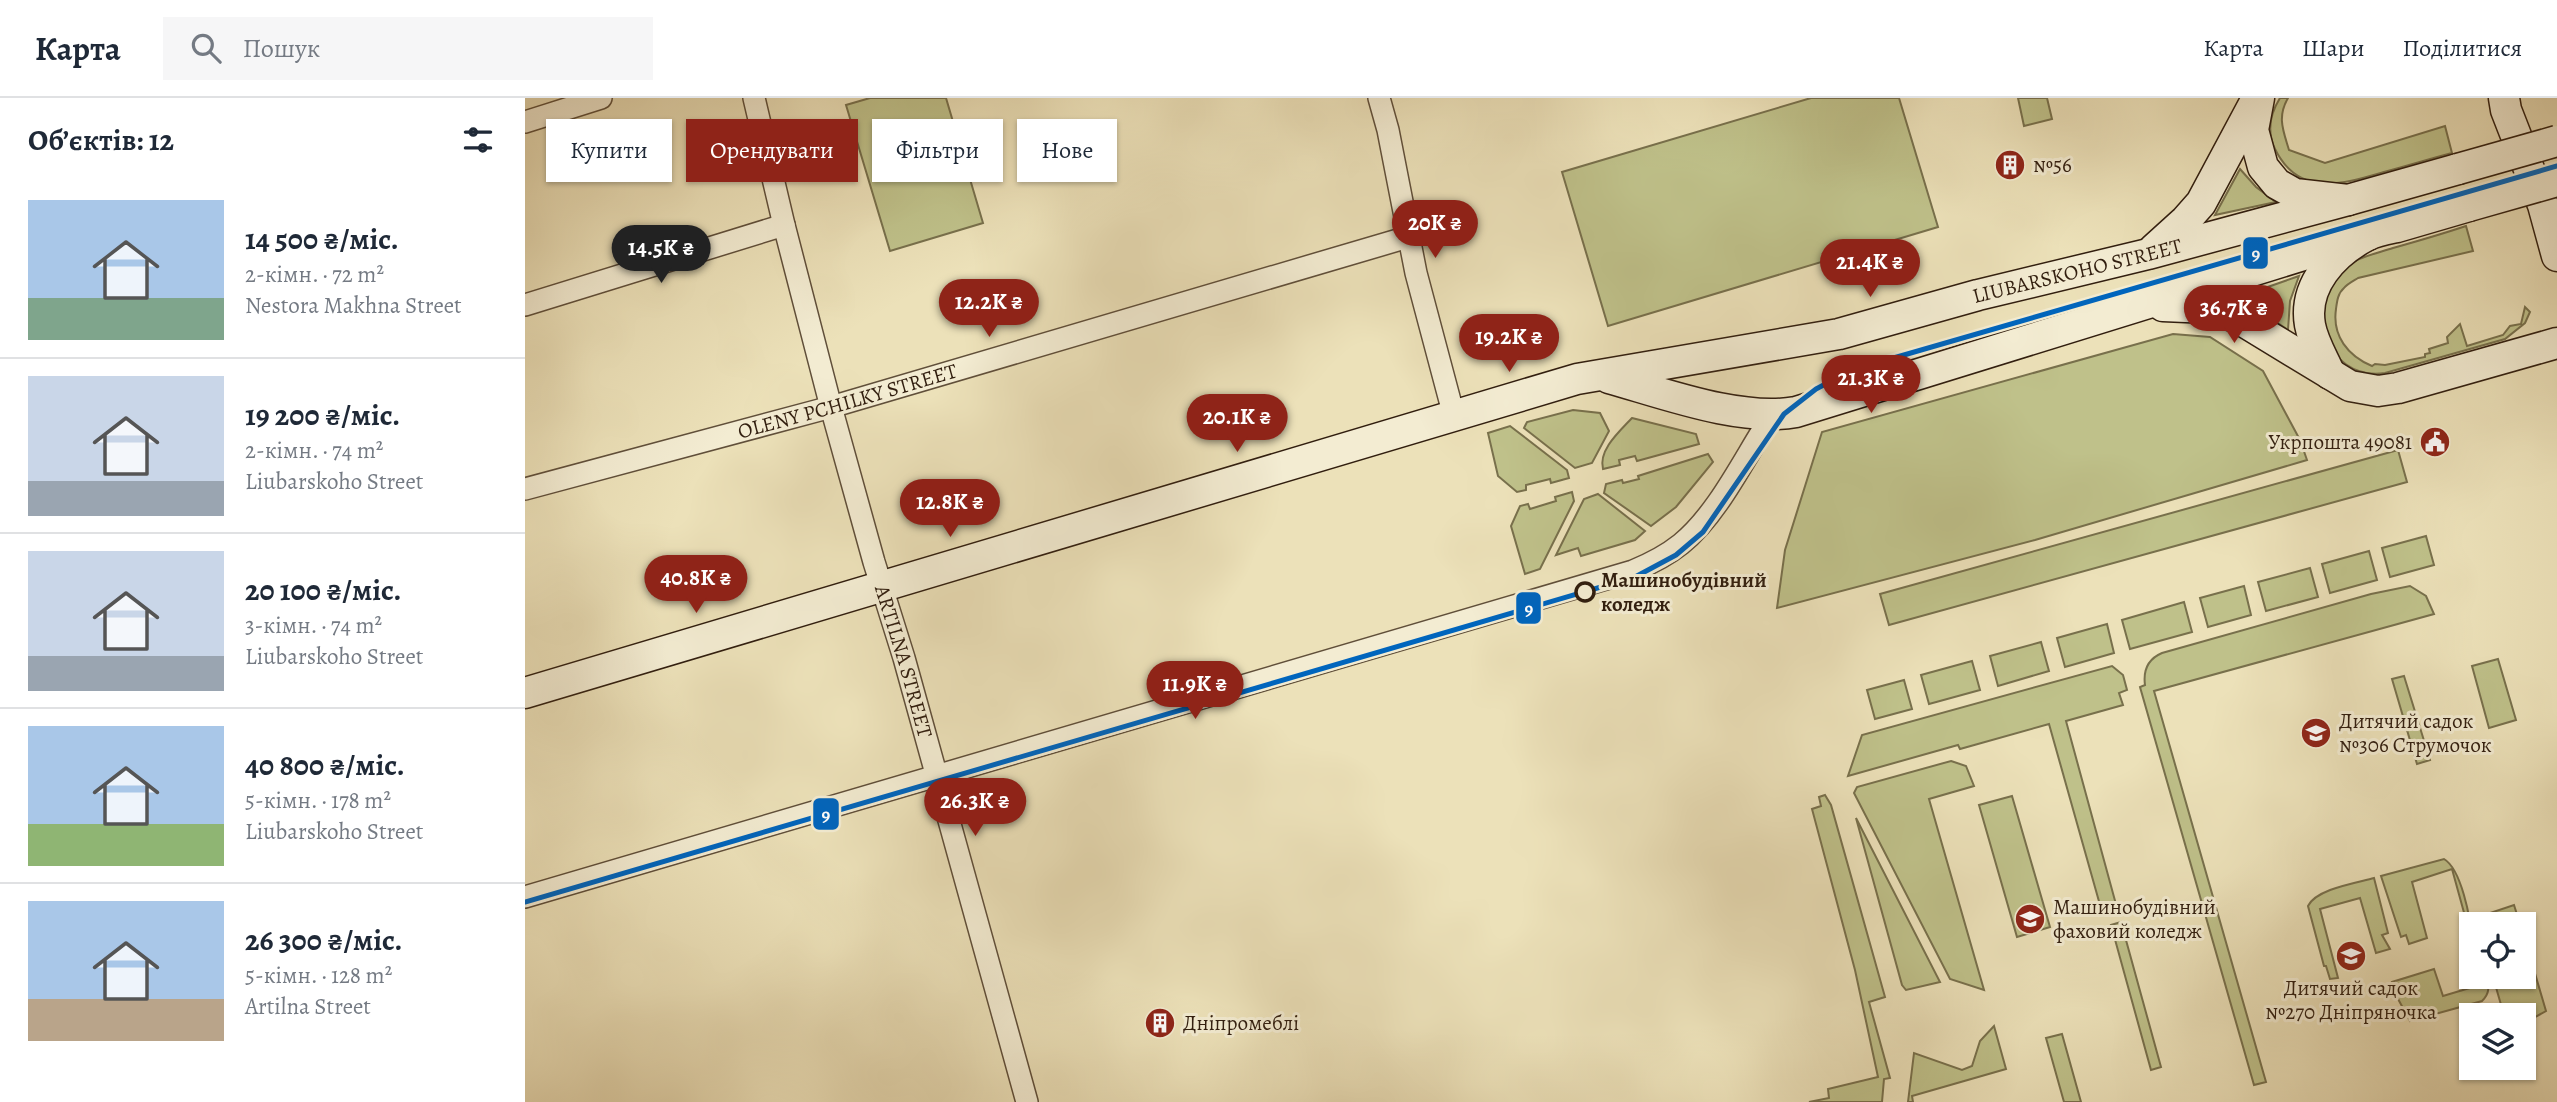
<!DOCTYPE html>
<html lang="uk">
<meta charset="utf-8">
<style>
body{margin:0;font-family:Alegreya,serif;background:#f6f6f7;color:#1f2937;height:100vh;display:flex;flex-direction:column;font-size:26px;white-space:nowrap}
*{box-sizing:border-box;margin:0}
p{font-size:23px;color:#747a83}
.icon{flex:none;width:38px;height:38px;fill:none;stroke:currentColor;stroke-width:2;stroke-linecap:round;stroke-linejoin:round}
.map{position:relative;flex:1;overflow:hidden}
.panel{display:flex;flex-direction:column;background:#fff;width:525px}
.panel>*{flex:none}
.top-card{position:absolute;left:21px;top:21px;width:665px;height:63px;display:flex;gap:14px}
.buttons{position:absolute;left:1934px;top:814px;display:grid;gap:14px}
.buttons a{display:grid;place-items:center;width:77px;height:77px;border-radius:0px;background:#fff;box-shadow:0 2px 5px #0004;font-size:35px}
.price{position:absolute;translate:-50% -60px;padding:0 16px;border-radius:24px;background:#8f2418;color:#fff;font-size:23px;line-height:46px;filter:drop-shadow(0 2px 4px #0008)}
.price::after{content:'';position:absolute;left:50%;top:42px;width:21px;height:16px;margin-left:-10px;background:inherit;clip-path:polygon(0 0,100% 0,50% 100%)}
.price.selected{background:#222;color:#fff}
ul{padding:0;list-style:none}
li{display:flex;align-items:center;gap:21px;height:175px;padding:0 28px}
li+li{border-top:2px solid #e0e1e3}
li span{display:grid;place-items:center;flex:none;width:196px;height:140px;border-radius:0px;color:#555}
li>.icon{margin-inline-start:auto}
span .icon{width:84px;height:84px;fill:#fffc;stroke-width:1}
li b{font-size:30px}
h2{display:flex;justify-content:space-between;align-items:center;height:84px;padding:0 28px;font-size:30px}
.chip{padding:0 24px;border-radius:0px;background:#fff;box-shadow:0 2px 5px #0004;font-size:24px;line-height:63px}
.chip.selected{background:#8f2418;color:#fff}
header{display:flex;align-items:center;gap:42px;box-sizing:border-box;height:98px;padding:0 35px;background:#fff;border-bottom:2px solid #e0e1e3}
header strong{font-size:33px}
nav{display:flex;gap:38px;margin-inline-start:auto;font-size:24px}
.search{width:490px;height:63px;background:#f6f6f7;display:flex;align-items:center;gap:18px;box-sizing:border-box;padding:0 24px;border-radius:0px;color:#747a83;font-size:26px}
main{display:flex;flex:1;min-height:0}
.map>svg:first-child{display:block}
.green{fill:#bfc18a;stroke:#78704c;stroke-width:2}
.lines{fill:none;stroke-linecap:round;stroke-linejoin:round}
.street-casing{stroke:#604f3a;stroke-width:24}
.secondary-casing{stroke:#311e0f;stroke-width:33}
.street{stroke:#f3ecd2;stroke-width:21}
.secondary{stroke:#f3ecd2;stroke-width:30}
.secondary-bridge-casing{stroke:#311e0f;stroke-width:33;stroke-linecap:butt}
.secondary-bridge{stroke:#f3ecd2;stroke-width:30}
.tram-1-casing{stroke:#f3ecd2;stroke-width:10}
.tram-1{stroke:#0065bd;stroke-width:5}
.stop-dot{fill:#f3ecd2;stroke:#311e0f;stroke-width:3.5}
.labels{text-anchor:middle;stroke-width:6;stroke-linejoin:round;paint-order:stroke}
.poi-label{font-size:21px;fill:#311e0f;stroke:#f3ecd2;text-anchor:start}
.street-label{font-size:21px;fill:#311e0f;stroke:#f3ecd2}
.stop-label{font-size:21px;font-weight:bold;fill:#311e0f;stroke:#f3ecd2;text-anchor:start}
.line-badge{stroke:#f3ecd2;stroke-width:2.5}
.badge-label{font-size:19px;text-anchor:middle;font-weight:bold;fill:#fff}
</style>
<header>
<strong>Карта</strong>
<div class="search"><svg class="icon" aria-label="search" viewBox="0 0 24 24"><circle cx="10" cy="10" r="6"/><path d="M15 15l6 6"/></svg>Пошук</div>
<nav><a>Карта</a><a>Шари</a><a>Поділитися</a></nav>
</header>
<main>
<section class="panel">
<h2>Об’єктів: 12<svg class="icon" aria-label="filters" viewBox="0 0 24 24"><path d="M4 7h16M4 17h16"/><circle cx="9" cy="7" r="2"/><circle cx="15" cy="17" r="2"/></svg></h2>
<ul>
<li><span style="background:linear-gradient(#a9c7e8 70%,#7fa58c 0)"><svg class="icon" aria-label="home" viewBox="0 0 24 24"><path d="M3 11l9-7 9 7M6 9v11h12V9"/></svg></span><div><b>14 500 ₴/міс.</b><p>2-кімн. · 72 m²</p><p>Nestora Makhna Street</p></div></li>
<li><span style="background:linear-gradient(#c9d6e8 75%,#9aa5b1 0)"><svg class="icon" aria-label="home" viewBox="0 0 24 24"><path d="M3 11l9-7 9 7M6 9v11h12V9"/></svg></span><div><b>19 200 ₴/міс.</b><p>2-кімн. · 74 m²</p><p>Liubarskoho Street</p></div></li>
<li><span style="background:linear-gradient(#c9d6e8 75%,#9aa5b1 0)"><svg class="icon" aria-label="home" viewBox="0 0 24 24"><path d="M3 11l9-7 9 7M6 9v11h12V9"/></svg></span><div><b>20 100 ₴/міс.</b><p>3-кімн. · 74 m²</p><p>Liubarskoho Street</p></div></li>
<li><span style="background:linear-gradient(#a9c7e8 70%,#8fb573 0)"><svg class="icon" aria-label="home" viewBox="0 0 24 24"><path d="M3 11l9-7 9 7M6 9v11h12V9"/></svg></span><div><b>40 800 ₴/міс.</b><p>5-кімн. · 178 m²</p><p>Liubarskoho Street</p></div></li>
<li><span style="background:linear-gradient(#a9c7e8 70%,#b9a48a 0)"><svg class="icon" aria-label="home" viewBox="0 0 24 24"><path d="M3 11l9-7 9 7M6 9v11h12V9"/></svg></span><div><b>26 300 ₴/міс.</b><p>5-кімн. · 128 m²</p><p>Artilna Street</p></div></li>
</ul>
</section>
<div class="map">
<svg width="2032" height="1004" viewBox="0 0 2032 1004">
<rect width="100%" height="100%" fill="#ece1b9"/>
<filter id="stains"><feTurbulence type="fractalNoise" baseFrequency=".00286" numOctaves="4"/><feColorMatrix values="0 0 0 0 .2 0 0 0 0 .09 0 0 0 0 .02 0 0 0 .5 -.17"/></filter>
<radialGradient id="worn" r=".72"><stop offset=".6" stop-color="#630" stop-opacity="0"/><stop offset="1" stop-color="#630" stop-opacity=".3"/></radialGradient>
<g class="green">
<path d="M345,0h76l37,125 -93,28 -44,-146z"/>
<path d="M1286,0h88l39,129 -330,99 -46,-154z"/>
<path d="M1493,0h29l5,21 -28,7z"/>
<path d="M1755,0h8c-11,19 -5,32 1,52l36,13 120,-37 7,27c-23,6 -45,13 -68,19 -41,12 -85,26 -109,-23 -8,-17 -5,-35 5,-51z"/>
<path d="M1715,71l16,18 20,15 -61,13z"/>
<path d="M1941,128l7,25 -115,27c-5,3 -11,6 -14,10 -6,5 -7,13 -8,21 -4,27 12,47 36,57l3,-2 10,1 40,-8v-3l5,-1 -1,-4 19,-6 -1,-6 13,-13 7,22 36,-11 7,-9 11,-2 4,-17 5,5 -5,11 -20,16 -120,34c-63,9 -83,-75 -37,-108 13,-9 30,-12 45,-17 25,-7 49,-14 73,-22z"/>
<path d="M1774,178l-9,25 -2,29 -49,-33z"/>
<path d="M1648,236l37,3 53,34 37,69 7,20 -272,80 -258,68 8,-58 37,-118z"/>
<path d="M1048,312l27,3 9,18 -17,32 -17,5 -51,-40 3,-6z"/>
<path d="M1107,320l64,16 3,10 -62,17 -2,-5 -16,4 1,5 -17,4c-5,-19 17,-38 29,-51z"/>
<path d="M985,328l57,44 2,8 -18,5 -1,-4 -24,6v5l-9,2 -19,-16 -10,-43z"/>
<path d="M1873,352l9,32 -518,143 -9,-31z"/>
<path d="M1183,356l5,8 -37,45 -25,19 -47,-33 2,-9 16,-4 1,3 16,-4 -1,-3z"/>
<path d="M1047,394l2,9 -34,68 -15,5 -14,-48 9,-20 8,-2 2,5 26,-8 -1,-4z"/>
<path d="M1073,396l47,37 -10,9 -54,16 -3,-8 -22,7 28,-56z"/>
<path d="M1901,438l8,29 -44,12 -8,-29z"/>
<path d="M1844,453l8,29 -47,13 -8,-29z"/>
<path d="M1785,470l8,29 -52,14 -8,-29z"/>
<path d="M1719,488l7,29 -43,12 -8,-29z"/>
<path d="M1885,488l16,10 8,18 -280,77 112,391 -12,3 -114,-398 5,-2c-2,-15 3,-26 17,-32l209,-59z"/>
<path d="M1659,504l8,30 -62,17 -8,-29z"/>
<path d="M1582,526l7,29 -49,14 -8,-29z"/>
<path d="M1516,544l8,29 -51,15 -8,-30z"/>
<path d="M1973,561l18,61 -27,8 -17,-62z"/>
<path d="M1447,563l8,29 -51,14 -8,-29z"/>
<path d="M1587,568l11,9 4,15 -8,3 4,12 -57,16 51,187 -15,4 -53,-188 -89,25 -2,-4 -110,31 14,-41z"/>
<path d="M1879,578l26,84 -13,4 -25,-85z"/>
<path d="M1379,582l8,29 -37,10 -8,-29z"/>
<path d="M1426,663l15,5 8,20 -45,13 55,191 -34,-11 -96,-186 3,-6z"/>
<path d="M1300,697l6,10 54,192 -16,5 21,76 -6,1 -2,23h-73l20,-4 -1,-9 50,-12 -23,-107 -43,-161 9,-3 -2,-9z"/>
<path d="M1487,698l38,131 -33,10 -38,-132z"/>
<path d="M1331,720l84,164 -34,8 -4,-5z"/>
<path d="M1919,761c17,10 27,59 27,79l-19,-69 -40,13 15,56 -18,6 -3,-9 -5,2 -20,-61z"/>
<path d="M1849,780l14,55 -6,2 8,14 -14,4 -16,-55 -40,11 18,69 -8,1 -4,-13h-2l-16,-60c8,-17 48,-23 66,-28z"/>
<path d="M1989,807l6,19h-42l3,-8z"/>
<path d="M1596,824l40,145 -10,3 -40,-145z"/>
<path d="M1999,838l22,75 -16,9 2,7 -8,2 -1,-14h-19l-11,-38 30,-1z"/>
<path d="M1909,871l9,27 40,-12 -2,-8 5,1c3,11 4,16 -4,24l-72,20 -13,-24 -5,-15z"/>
<path d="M1469,928l12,43 -94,27 1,6h-5l6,-49 48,17 10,-4 8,-25z"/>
<path d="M1537,936l19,68h-17l-18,-64z"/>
</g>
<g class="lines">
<g class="street-casing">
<g id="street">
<path id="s1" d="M229,0l30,127 47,182 43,155 30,96 123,444"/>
<path d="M854,0l9,32 28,143 38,143"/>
<path d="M0,24l76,-24"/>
<path d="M0,207l259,-80"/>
<path id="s2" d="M0,391l306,-82 577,-170"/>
<path d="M0,799l1108,-326c17,-7 33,-15 48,-27 38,-31 64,-88 92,-130"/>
</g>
</g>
<g class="secondary-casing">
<g id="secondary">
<path d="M1734,0l-6,32 10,37 14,17 18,10 53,6 110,-31"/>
<path d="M1979,0l2,12 37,95 14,51"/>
<path d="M1629,151l32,-29 15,-17 53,-99"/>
<path d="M1638,208l46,2 29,10 112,68 28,5 20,-3 159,-45"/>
<path d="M1805,276c-7,-16 -17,-32 -20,-49 -7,-40 24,-72 56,-89 9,-5 21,-7 31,-9 24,-7 48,-14 72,-21"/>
<path d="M1084,280c54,15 131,44 187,34l572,-177"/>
<path id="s3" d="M0,595l1052,-314 262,-45 139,-39 170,-41 200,-54"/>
</g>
</g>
<use href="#street" class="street"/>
<use href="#secondary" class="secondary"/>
<g class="secondary-bridge-casing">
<g id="secondary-bridge">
<path d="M1933,71l99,-28"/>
<path d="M1944,108l88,-25"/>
</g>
</g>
<use href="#secondary-bridge" class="secondary-bridge"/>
<g class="tram-1-casing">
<path id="tram-1" d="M0,804l1110,-325 41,-22 27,-23 81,-118 32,-25 36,-19 705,-204"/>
</g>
<use href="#tram-1" class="tram-1"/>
</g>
<defs>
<g id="building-disc" transform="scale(1.575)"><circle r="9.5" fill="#8f2418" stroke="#f3ecd2"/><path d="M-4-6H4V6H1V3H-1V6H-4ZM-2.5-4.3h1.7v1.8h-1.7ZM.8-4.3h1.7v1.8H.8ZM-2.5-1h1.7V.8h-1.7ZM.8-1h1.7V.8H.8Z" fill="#fff"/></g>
<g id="civic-disc" transform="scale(1.575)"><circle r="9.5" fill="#8f2418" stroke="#f3ecd2"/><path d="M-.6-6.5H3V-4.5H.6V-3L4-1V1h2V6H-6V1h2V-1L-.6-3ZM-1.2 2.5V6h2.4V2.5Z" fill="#fff"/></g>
<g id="school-disc" transform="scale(1.575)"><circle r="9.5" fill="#8f2418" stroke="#f3ecd2"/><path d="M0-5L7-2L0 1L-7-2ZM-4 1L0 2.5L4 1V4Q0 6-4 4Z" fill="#fff"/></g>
<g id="university-disc" transform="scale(1.575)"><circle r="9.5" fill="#8f2418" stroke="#f3ecd2"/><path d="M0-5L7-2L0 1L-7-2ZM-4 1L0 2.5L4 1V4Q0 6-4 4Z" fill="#fff"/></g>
</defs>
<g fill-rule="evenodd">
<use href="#building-disc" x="1485" y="67"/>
<use href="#civic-disc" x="1910" y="344"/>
<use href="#school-disc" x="1791" y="635"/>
<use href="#university-disc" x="1505" y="821"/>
<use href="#school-disc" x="1826" y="858"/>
<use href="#building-disc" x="635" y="925"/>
</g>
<circle class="stop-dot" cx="1060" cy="494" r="9"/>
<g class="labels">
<g class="poi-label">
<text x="1508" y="74">№56</text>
<text x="1887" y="351" text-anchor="end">Укрпошта 49081</text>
<text x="1814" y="630">Дитячий садок<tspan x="1814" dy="24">№306 Струмочок</tspan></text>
<text x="1528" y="816">Машинобудівний<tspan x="1528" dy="24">фаховий коледж</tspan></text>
<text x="1826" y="897" text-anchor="middle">Дитячий садок<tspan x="1826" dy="24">№270 Дніпряночка</tspan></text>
<text x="658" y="932">Дніпромеблі</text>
</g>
<g class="street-label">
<text dy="7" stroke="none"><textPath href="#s3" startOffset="1610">LIUBARSKOHO STREET</textPath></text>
<text dy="7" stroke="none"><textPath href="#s2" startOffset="334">OLENY PCHILKY STREET</textPath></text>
<text dy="7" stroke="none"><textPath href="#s1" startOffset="583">ARTILNA STREET</textPath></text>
</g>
<g class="stop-label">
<text x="1076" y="489">Машинобудівний<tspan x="1076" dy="24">коледж</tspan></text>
</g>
</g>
<g class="line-badge">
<rect x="1717" y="138" width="27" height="34" rx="7" fill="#0065bd"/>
<rect x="990" y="493" width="27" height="34" rx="7" fill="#0065bd"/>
<rect x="287" y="699" width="28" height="34" rx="7" fill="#0065bd"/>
</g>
<g class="badge-label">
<text x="1731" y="162">9</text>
<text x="1004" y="517">9</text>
<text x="301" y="723">9</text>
</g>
<rect width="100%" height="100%" filter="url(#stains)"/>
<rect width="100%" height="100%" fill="url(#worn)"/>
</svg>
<div class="buttons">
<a><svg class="icon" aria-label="locate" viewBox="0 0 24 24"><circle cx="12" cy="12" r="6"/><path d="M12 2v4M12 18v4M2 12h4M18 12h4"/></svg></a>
<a><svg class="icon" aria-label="layers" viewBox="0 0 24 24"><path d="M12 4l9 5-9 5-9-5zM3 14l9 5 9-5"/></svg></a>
</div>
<b class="price" style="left:910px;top:162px">20K ₴</b>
<b class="price selected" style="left:136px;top:187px">14.5K ₴</b>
<b class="price" style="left:1345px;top:201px">21.4K ₴</b>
<b class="price" style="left:464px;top:241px">12.2K ₴</b>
<b class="price" style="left:1709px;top:247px">36.7K ₴</b>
<b class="price" style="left:984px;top:276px">19.2K ₴</b>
<b class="price" style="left:1346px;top:317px">21.3K ₴</b>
<b class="price" style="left:712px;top:356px">20.1K ₴</b>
<b class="price" style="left:425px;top:441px">12.8K ₴</b>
<b class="price" style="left:171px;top:517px">40.8K ₴</b>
<b class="price" style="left:670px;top:623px">11.9K ₴</b>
<b class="price" style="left:450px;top:740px">26.3K ₴</b>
<div class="top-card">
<a class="chip">Купити</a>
<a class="chip selected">Орендувати</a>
<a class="chip">Фільтри</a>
<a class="chip">Нове</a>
</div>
</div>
</main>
